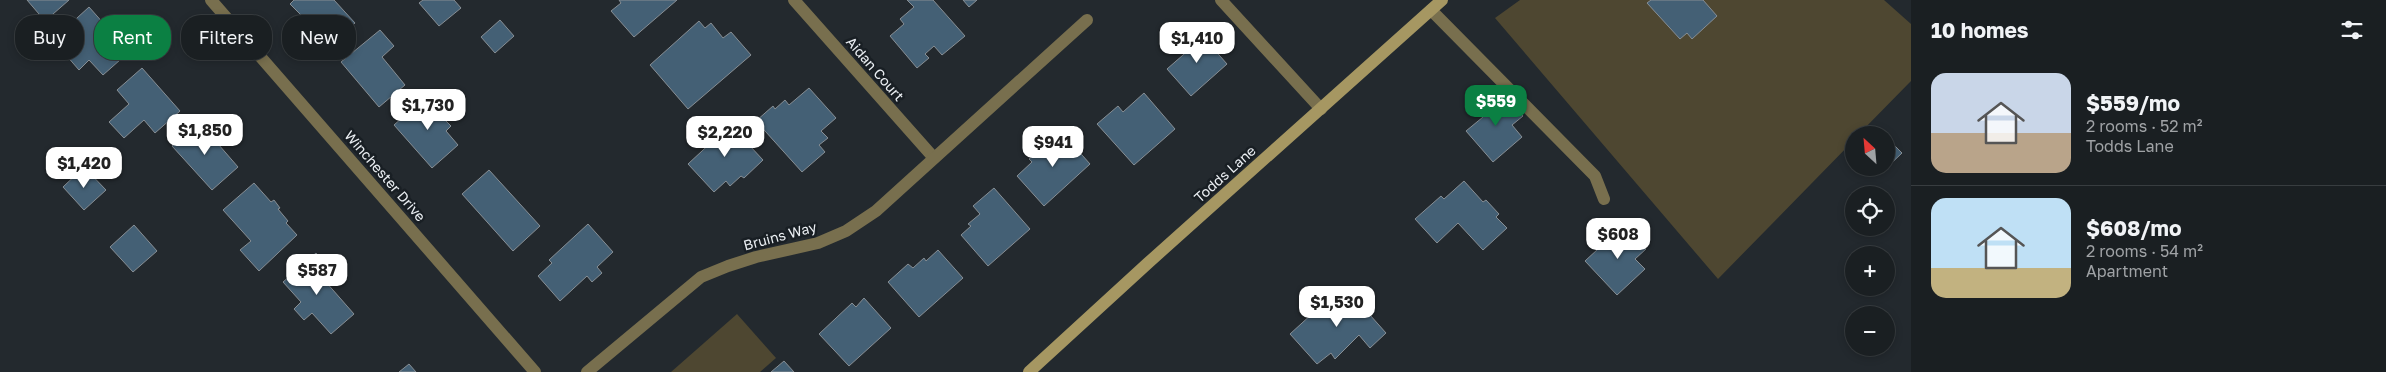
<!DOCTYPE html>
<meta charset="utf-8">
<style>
body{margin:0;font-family:"Golos Text",sans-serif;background:#272c2f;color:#f1f3f6;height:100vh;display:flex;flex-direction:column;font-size:19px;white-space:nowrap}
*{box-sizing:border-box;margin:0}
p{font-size:16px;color:#9fa2a5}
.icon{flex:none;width:28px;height:28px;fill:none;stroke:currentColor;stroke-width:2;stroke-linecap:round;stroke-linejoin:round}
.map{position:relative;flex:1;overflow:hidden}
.sheet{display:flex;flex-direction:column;background:#1a1f22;width:475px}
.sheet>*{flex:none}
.banner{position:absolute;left:15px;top:15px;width:475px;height:45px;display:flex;gap:10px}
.needle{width:32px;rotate:334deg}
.controls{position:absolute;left:1845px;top:126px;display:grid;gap:10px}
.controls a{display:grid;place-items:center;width:50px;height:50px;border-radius:50%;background:#1a1f22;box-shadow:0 2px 8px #0003,0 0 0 1px #383d40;font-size:25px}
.price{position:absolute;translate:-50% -42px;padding:0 11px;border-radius:10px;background:#fff;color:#222;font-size:16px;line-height:32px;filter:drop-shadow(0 1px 2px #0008)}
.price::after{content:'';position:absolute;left:50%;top:30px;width:15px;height:11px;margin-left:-8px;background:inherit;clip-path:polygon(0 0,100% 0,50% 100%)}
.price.on{background:#0b8043;color:#fff}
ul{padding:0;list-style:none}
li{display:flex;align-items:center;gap:15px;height:125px;padding:0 20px}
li+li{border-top:1px solid #383d40}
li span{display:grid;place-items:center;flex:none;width:140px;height:100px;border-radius:15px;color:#555}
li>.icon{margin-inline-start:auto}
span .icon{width:60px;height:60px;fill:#fffc;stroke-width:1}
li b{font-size:21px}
h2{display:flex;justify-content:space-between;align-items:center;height:60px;padding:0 20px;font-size:21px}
.chip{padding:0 18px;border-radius:20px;background:#1a1f22;box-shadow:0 2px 8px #0003,0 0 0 1px #383d40;font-size:18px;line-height:45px}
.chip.on{background:#0b8043;color:#fff}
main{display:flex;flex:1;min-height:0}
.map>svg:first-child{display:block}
.green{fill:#4e4731}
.building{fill:#446075;stroke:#878e94}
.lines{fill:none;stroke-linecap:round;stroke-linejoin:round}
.service{stroke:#786f4e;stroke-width:12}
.minor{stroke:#786f4e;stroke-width:12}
.secondary{stroke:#a69762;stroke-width:12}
.labels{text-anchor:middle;stroke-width:5;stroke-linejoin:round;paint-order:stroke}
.street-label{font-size:14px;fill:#ebeff3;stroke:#191f24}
</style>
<main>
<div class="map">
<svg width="1911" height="372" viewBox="0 0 1911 372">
<rect width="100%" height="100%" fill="#23292e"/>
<g class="green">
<path d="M1520,0h364l27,24v57l-53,54h-4v5l-136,139 -223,-261z"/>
<path d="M737,314l39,44 -16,14h-89z"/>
</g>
<g class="building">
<path d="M27,0h42l-24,21z"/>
<path d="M294,0h40l21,23 -27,24 -30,-29 3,-3 -11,-11z"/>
<path d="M423,0h31l7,8 -22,18 -20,-23z"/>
<path d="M619,0h58l-43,37 -23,-26 10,-8z"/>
<path d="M907,0h26l32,36 -23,19 -8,-9 -9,8 4,4 -12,10 -27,-32 14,-12 -4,-5 14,-12z"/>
<path d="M963,0h14l-8,7z"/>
<path d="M1651,0h52l14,16 -25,23 -5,-6 -7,6 -33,-36z"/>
<path d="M89,7l40,45 -26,23 -14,-15 -10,10 -26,-30z"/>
<path d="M500,20l14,16 -19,17 -14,-16z"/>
<path d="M699,21l6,7 6,-5 12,15 8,-6 20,23 -63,54 -38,-44z"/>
<path d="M380,30l14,16 -12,11 23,28 -26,22 -38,-45z"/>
<path d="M1197,30l30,34 -36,32 -24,-27 24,-21 -7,-7z"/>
<path d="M142,68l38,43 -25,22 -11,-13 -20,18 -15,-16 20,-18 -12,-14z"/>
<path d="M809,88l27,30 -15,13 7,7 -9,7 6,7 -23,20 -46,-51 17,-15 2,3 10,-9 4,5z"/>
<path d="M1501,90l22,26 -11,9 10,12 -29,25 -27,-31 17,-14 -6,-6z"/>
<path d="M1144,93l31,36 -41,36 -37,-41 21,-18 5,6z"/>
<path d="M428,95l18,20 -3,3 8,8 -5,5 12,14 -26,23 -38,-43z"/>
<path d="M724,118l39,42 -19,18 -3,-2 -11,10 -4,-5 -12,11 -26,-28 28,-26 -6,-7z"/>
<path d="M199,122l39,45 -26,23 -40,-44z"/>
<path d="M1059,129l31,35 -46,42 -27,-30 15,-14 -3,-3 11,-9 -2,-2z"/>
<path d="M1886,137l16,16 -21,20 -4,-5h9z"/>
<path d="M84,167l22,23 -22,20 -21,-23z"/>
<path d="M489,170l51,56 -27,25 -51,-57z"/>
<path d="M1464,181l19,21 3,-2 13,14 -3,3 11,11 -24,22 -25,-27 -21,20 -22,-24 26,-23 3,3z"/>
<path d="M254,183l17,19 3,-2 6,8 -2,1 10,12 -2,2 11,12 -38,36 -19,-21 11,-9 -28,-31z"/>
<path d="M994,188l36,41 -42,37 -27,-31 10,-9 -3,-2 12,-10 -7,-8z"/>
<path d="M588,224l25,28 -16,15 5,6 -10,9 -5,-6 -27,25 -22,-25 14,-13 -3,-3z"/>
<path d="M134,225l23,26 -24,21 -23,-25z"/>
<path d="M1624,225l22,24 -11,10 10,10 -28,26 -32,-34z"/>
<path d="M938,250l25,28 -44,39 -31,-35 20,-18 5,4 11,-10 2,3z"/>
<path d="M316,253l11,13 -9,7 36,41 -23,20 -19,-21 -8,7 -10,-11 7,-7 -18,-20z"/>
<path d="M1346,288l40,45 -16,15 -11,-13 -24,24 -4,-6 -14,11 -27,-30 23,-21 2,3z"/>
<path d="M864,298l27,30 -42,38 -30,-32 33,-31 4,4z"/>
<path d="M784,361l10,11h-23z"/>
<path d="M409,364l7,8h-17z"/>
</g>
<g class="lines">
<g class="service">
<path d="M1221,0l100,109"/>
<path d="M1431,10l164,166 9,23"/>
</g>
<g class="minor">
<path d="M211,0l324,372"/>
<path d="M794,0l140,158"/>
<path d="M587,372l114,-95 27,-11 28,-9 62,-14 28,-12 30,-20 211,-191"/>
</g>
<path class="secondary" d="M1029,372l119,-109 294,-263"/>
</g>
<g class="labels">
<g class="street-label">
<text transform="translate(875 69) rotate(49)" y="5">Aidan Court</text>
<text transform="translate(1225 174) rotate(-42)" y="5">Todds Lane</text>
<text transform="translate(385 176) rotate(49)" y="5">Winchester Drive</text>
<text transform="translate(780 236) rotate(-15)" y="5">Bruins Way</text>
</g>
</g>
</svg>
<div class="controls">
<a><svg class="needle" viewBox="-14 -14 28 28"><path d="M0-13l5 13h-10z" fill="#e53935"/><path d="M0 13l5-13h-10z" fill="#9fa2a5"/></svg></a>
<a><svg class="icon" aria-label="locate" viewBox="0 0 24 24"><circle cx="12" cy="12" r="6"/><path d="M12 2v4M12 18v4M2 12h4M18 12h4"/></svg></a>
<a>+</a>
<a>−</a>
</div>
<b class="price" style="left:1197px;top:64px">$1,410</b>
<b class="price on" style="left:1496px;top:127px">$559</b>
<b class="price" style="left:428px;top:131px">$1,730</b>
<b class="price" style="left:205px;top:156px">$1,850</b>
<b class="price" style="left:725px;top:158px">$2,220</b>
<b class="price" style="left:1053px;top:168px">$941</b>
<b class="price" style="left:84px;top:189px">$1,420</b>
<b class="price" style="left:1618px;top:260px">$608</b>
<b class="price" style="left:317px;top:296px">$587</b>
<b class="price" style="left:1337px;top:328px">$1,530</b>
<div class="banner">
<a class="chip">Buy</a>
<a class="chip on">Rent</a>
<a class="chip">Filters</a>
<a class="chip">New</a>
</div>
</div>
<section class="sheet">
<h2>10 homes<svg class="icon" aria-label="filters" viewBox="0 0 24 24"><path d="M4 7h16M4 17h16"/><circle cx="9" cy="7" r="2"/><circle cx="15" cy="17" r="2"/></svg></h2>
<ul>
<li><span style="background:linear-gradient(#c9d6e8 60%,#b9a48a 0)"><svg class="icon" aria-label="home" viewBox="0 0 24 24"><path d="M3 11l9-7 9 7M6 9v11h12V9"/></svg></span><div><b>$559/mo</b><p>2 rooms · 52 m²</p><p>Todds Lane</p></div></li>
<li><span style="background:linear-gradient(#bfe0f5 70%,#c2b280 0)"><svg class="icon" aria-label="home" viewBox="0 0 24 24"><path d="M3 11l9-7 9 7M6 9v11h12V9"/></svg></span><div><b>$608/mo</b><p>2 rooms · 54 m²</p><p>Apartment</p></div></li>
</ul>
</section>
</main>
